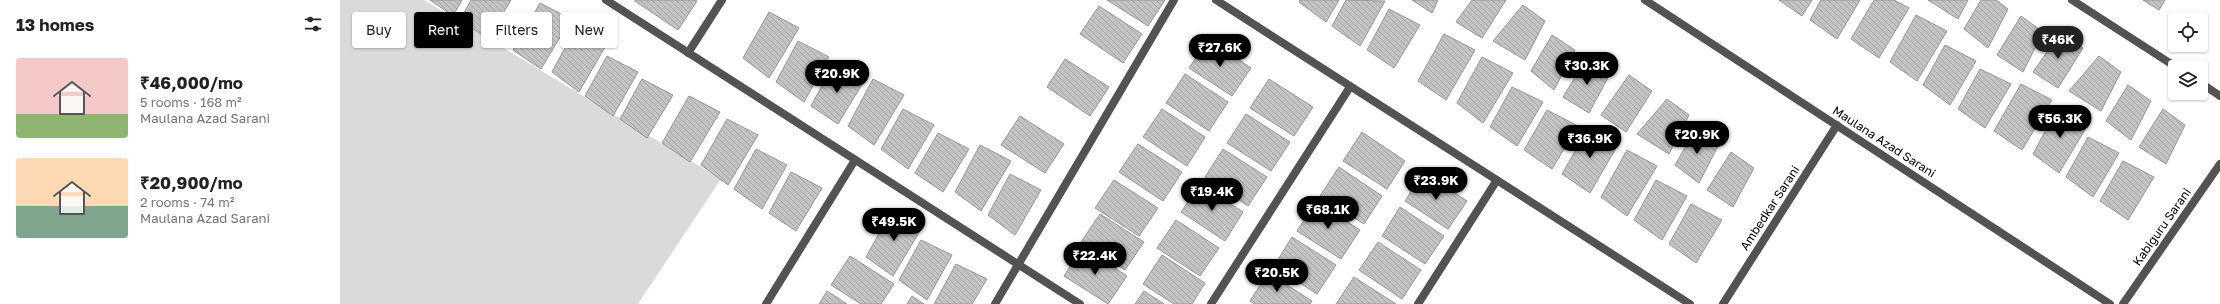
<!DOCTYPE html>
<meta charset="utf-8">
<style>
body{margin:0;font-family:"Golos Text",sans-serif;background:#f6f6f6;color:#222;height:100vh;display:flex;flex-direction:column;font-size:15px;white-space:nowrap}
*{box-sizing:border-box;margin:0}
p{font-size:13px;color:#767676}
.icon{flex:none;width:22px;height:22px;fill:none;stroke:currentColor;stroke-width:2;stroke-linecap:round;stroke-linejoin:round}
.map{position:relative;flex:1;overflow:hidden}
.side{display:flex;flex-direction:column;background:#fff;width:340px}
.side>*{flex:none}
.top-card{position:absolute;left:12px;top:12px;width:380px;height:36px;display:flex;gap:8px}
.controls{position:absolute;left:1828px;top:12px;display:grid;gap:8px}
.controls a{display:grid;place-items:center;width:40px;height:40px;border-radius:4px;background:#fff;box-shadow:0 1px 3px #0004;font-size:20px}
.price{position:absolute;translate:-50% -34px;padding:0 9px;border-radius:14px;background:#000;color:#fff;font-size:13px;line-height:26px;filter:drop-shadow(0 1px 2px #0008)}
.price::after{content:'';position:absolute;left:50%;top:24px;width:12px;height:9px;margin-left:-6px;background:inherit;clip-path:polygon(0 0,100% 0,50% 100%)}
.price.on{background:#222;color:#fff}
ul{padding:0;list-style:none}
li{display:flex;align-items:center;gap:12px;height:100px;padding:0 16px}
li span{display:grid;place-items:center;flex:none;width:112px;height:80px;border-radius:4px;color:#555}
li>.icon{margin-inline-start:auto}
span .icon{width:48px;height:48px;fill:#fffc;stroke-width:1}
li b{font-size:17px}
h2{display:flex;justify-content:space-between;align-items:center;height:48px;padding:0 16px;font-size:17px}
.tag{padding:0 14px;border-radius:4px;background:#fff;box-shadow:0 1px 3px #0004;font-size:14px;line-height:36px}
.tag.on{background:#000;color:#fff}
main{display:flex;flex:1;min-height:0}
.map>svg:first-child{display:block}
.green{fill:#dadada}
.building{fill:url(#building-back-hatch);stroke:#979797}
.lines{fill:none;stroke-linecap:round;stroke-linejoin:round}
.minor{stroke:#535353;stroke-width:8}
.tertiary{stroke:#535353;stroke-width:8}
.labels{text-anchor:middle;stroke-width:3;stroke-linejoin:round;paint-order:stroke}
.street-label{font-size:12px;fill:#000;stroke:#fff}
</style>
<main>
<section class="side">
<h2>13 homes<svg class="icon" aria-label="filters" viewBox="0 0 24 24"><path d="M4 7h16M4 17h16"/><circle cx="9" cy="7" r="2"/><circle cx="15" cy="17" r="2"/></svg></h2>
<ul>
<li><span style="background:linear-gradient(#f6c9c9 70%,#8fb573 0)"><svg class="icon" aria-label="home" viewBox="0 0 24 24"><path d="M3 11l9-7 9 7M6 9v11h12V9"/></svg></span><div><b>₹46,000/mo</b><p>5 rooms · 168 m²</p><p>Maulana Azad Sarani</p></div></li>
<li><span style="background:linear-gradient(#ffd9b3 60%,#7fa58c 0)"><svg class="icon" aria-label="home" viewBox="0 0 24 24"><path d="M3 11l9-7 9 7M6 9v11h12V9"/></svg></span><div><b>₹20,900/mo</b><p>2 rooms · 74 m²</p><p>Maulana Azad Sarani</p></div></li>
</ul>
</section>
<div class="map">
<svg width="1880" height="304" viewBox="0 0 1880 304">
<defs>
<pattern id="building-back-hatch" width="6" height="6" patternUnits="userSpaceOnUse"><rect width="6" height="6" fill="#c3c3c3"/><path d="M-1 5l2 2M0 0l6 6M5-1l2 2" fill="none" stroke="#a6a6a6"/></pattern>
</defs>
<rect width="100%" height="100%" fill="#fff"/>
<path class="green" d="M0,0h84l297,179 -83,125h-298z"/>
<g class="building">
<path d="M90,0h32l-9,16z"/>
<path d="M131,0h40l-23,39 -28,-19z"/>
<path d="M295,0h60l2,1 -19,29 -43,-29z"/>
<path d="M767,0h58l-17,26z"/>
<path d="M960,0h39l-13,22 -27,-20z"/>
<path d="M1006,0l39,1 -25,45 -28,-20z"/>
<path d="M1072,0h26l-6,13z"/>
<path d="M1132,0h34l-24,38 -26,-16z"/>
<path d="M1439,0h33l-10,16z"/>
<path d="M1481,0h39l-23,39 -27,-19z"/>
<path d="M1534,0h20l15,8 -30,50 -28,-19z"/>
<path d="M1588,0h40l-10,19z"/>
<path d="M1641,0h15l12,9 -20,39 -24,-19z"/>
<path d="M1803,0h22l-6,10z"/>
<path d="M200,3l31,16 -30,50 -28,-19z"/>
<path d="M1183,5l22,16 -20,39 -32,-19z"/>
<path d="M759,6l43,28 -19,29 -43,-29z"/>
<path d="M1049,9l31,16 -26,43 -27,-18z"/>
<path d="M429,12l30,16 -30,50 -26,-20z"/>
<path d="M1576,15l31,16 -30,50 -27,-19z"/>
<path d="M1681,16l22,16 -20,40 -26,-17z"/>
<path d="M237,26l31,16 -29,50 -27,-20z"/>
<path d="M1721,32l22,16 -25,40 -25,-16z"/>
<path d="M1104,34l31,16 -29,50 -28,-19z"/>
<path d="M1212,35l23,15 -21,40 -23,-19z"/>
<path d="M868,39l43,29 -19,28 -43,-28z"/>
<path d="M458,41l31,16 -25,45 -28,-20z"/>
<path d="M1605,45l31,16 -26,44 -27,-20z"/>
<path d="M267,56l31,16 -25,44 -28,-20z"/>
<path d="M1759,56l22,16 -20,39 -32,-20z"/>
<path d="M1142,57l31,16 -30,50 -26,-20z"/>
<path d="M1247,58l23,16 -21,39 -26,-16z"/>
<path d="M725,59l44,28 -19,29 -43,-29z"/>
<path d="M493,65l31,16 -26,43 -27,-18z"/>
<path d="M1640,69l31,15 -26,44 -27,-19z"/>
<path d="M845,74l43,28 -19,29 -43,-28z"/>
<path d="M1289,75l23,16 -26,41 -25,-17z"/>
<path d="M302,79l31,16 -26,43 -27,-19z"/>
<path d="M533,79l31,16 -30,50 -26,-19z"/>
<path d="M929,79l44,28 -19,29 -44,-28z"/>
<path d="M1681,84l31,16 -30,50 -28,-19z"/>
<path d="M1788,85l23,16 -20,39 -25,-19z"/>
<path d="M1172,87l31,15 -26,44 -27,-19z"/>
<path d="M349,96l31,16 -30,50 -28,-19z"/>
<path d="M1327,99l22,16 -20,39 -32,-20z"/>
<path d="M1718,107l31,16 -30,50 -26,-19z"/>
<path d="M563,109l31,16 -26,44 -27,-20z"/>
<path d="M822,109l43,28 -18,29 -44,-29z"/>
<path d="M1823,109l22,16 -19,39 -27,-17z"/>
<path d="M1207,110l31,16 -26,43 -28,-19z"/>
<path d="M906,114l44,28 -19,29 -44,-28z"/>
<path d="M680,116l44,28 -19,29 -44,-28z"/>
<path d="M387,119l31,16 -30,50 -27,-20z"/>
<path d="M1249,127l30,16 -29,50 -28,-19z"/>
<path d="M1356,128l23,16 -20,39 -24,-18z"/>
<path d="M1022,132l43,29 -18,28 -44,-28z"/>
<path d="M598,133l31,16 -26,43 -28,-19z"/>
<path d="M1748,137l31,16 -26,44 -27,-20z"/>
<path d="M798,144l44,28 -19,29 -44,-29z"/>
<path d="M640,145l31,16 -30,50 -26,-19z"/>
<path d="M416,149l31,16 -25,44 -28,-20z"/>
<path d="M883,149l44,28 -19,29 -43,-29z"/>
<path d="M1287,150l30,16 -30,50 -26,-19z"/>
<path d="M1391,152l23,16 -21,39 -26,-17z"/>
<path d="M1783,161l31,16 -26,43 -28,-19z"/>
<path d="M999,167l43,29 -18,28 -44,-28z"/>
<path d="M451,172l31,16 -26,43 -27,-18z"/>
<path d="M1083,172l44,29 -19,28 -43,-28z"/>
<path d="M670,174l31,16 -26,45 -27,-20z"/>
<path d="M774,180l44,28 -19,28 -44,-28z"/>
<path d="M1316,180l31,16 -25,44 -28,-20z"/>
<path d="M860,184l43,28 -18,29 -44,-29z"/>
<path d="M976,202l44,28 -19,29 -44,-28z"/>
<path d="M1351,204l31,16 -26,43 -27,-19z"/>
<path d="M1060,207l44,29 -19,28 -43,-28z"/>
<path d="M552,210l31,16 -30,50 -27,-19z"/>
<path d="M760,214l44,28 -19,28 -44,-28z"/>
<path d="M836,220l43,28 -19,28 -43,-28z"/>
<path d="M952,237l44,28 -19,29 -43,-28z"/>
<path d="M581,240l31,15 -25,45 -28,-20z"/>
<path d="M1038,242l43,28 -19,29 -43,-29z"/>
<path d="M743,247l44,29 -19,28 -44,-28z"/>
<path d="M822,255l43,28 -13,21h-18l-31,-20z"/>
<path d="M510,256l44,28 -13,20h-20l-30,-19z"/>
<path d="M616,264l31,15 -15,25h-38z"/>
<path d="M928,273l44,28 -2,3h-56l-4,-3z"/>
<path d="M1014,277l42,27h-60z"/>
<path d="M487,291l20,13h-28z"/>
<path d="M804,291l20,13h-29z"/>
<path d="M572,296l12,8h-17z"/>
</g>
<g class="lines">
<g class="minor">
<path d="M266,0l474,304"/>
<path d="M876,0l474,304"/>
<path d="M1305,0l465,304"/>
<path d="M1732,0l104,67"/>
<path d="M348,53l34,-53"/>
<path d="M1861,83l19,13"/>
<path d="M426,304l89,-144"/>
<path d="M655,304l179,-304"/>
<path d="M871,304l139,-217"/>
<path d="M1078,304l79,-124"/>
<path d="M1783,304l97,-140"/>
</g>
<path class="tertiary" d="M1383,304l114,-179"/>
</g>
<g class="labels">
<g class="street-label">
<text transform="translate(1544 142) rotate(33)" y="4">Maulana Azad Sarani</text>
<text transform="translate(1430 208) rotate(-57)" y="4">Ambedkar Sarani</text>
<text transform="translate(1822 227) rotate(-55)" y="4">Kabiguru Sarani</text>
</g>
</g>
</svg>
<div class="controls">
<a><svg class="icon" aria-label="locate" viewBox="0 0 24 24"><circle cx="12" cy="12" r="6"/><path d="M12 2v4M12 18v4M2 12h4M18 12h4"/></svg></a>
<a><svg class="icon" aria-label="layers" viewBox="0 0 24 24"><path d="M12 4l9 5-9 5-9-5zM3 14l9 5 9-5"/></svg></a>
</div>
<b class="price on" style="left:1718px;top:60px">₹46K</b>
<b class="price" style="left:880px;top:68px">₹27.6K</b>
<b class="price" style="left:1247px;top:86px">₹30.3K</b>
<b class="price" style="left:497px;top:94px">₹20.9K</b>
<b class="price" style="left:1720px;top:139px">₹56.3K</b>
<b class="price" style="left:1357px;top:155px">₹20.9K</b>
<b class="price" style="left:1250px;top:159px">₹36.9K</b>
<b class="price" style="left:1096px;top:201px">₹23.9K</b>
<b class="price" style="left:872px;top:212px">₹19.4K</b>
<b class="price" style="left:988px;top:230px">₹68.1K</b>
<b class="price" style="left:554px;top:242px">₹49.5K</b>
<b class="price" style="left:755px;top:276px">₹22.4K</b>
<b class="price" style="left:937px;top:293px">₹20.5K</b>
<div class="top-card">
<a class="tag">Buy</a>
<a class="tag on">Rent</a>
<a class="tag">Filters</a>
<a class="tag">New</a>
</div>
</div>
</main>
